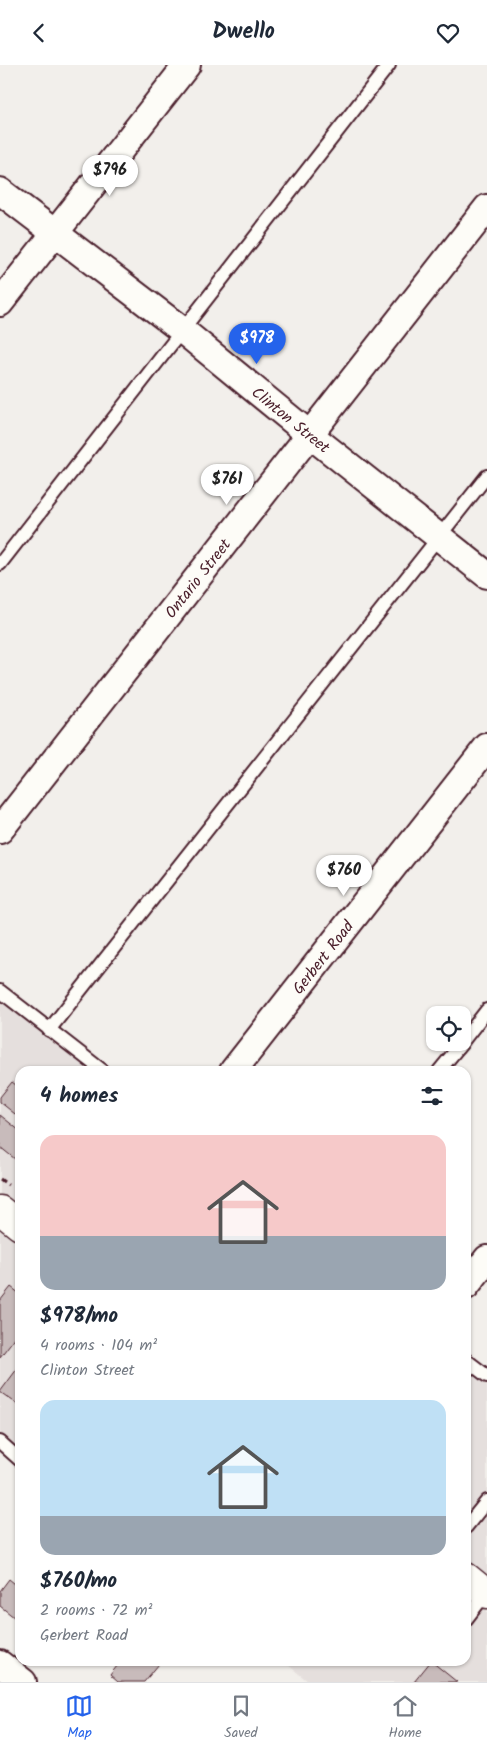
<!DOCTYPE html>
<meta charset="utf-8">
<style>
body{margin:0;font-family:Kalam,sans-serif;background:#f6f6f7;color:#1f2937;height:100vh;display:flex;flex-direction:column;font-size:19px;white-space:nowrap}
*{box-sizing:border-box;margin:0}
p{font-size:16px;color:#747a83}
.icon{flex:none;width:28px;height:28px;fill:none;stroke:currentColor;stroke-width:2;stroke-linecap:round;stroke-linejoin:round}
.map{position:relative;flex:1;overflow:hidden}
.panel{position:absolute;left:15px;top:1001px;width:456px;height:600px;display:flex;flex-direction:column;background:#fff;border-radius:15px;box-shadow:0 1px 4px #0004}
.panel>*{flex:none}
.tools{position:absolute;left:426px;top:941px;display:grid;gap:10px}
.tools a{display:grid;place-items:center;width:45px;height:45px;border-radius:10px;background:#fff;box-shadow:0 1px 4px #0004;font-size:25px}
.price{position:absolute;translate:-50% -42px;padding:0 11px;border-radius:18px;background:#fff;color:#222;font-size:16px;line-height:32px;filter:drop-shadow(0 1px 2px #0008)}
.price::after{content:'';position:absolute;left:50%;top:30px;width:15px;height:11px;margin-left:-8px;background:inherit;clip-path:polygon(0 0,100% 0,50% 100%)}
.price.current{background:#2563eb;color:#fff}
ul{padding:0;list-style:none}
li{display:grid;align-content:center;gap:10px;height:265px;padding:0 25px}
li span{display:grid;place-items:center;height:155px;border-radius:15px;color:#555}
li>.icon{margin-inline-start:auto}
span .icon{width:90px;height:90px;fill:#fffc;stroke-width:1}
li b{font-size:21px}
h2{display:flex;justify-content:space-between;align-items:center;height:60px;padding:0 25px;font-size:21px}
header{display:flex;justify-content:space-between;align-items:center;height:65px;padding:0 25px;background:#fff;font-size:22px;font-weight:700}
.tabs{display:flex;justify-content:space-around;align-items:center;height:70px;border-top:1px solid #e0e1e3;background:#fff;font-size:14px;color:#747a83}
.tabs a{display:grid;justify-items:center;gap:2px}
.tabs .current{color:#2563eb}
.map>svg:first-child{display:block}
.built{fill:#e5dfdd}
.building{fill:#c8bbbb;stroke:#4a1f2b}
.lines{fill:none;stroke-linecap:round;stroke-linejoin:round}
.service-casing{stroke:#4a1f2b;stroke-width:16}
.minor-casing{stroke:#4a1f2b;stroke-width:30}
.secondary-casing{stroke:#4a1f2b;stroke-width:31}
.path{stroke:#4a1f2b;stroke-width:3;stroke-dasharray:5 4;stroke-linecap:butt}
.service{stroke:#fdfcf7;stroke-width:12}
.minor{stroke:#fdfcf7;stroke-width:26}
.secondary{stroke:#fdfcf7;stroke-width:28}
.labels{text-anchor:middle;stroke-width:5;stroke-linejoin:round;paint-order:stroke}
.street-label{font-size:16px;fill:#4a1f2b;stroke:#fdfcf7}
</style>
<header><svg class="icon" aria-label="back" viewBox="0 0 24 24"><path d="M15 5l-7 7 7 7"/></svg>Dwello<svg class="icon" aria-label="heart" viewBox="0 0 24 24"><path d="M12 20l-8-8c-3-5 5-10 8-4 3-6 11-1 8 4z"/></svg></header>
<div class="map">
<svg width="487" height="1617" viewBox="0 0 487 1617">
<rect width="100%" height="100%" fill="#f2efeb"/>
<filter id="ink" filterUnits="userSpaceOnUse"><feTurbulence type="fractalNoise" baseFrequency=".02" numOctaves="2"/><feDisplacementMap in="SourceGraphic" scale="10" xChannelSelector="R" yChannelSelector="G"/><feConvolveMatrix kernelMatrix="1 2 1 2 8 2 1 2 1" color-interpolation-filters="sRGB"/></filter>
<g filter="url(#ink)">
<g class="built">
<path d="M0,929l98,77h-78v385l-20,-16z"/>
<path d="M466,1298l21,16v303h-178l-26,-21h183z"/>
</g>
<g class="building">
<path d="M12,1017l8,6v30l-20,-16v-5z"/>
<path d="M0,1050l20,16v32l-20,-16z"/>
<path d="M11,1222l9,7v37l-20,26v-56z"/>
<path d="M20,1300v41l-20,-14z"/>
<path d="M9,1514l11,9v34l-20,-16v-15z"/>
<path d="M121,1596h35l3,3 -15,18h-26l-8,-7z"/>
<path d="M431,1596l26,21h-43z"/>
</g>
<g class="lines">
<g class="service-casing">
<g id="service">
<path d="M0,499l389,-499"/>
<path d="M0,926l103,80"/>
<path d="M49,965l438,-554"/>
<path d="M462,977l25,-32"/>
<path d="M439,1006l23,-28"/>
<path d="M466,1295l21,16"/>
<path d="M0,1377l20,18"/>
<path d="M466,1462l21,-26"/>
<path d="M466,1554l20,-26"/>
</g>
</g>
<g class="minor-casing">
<g id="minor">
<path id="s1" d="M0,126l182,139 127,104 178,141"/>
<path d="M0,238l187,-238"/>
<path id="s2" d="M0,765l487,-622"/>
<path id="s3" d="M233,1006l254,-324"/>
<path d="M466,1221l21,-27"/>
<path d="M0,1599l23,18"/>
</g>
</g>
<g class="secondary-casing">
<g id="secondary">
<path d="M0,1145l20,16"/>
<path d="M466,1512l21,17"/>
</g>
</g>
<path class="path" d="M0,1114l8,6"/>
<use href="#service" class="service"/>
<use href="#minor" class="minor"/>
<use href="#secondary" class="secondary"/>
</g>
</g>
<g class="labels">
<g class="street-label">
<text dy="6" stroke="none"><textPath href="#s1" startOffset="370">Clinton Street</textPath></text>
<text dy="6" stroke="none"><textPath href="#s2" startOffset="320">Ontario Street</textPath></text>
<text dy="6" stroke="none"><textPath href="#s3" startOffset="145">Gerbert Road</textPath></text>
</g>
</g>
</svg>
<div class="tools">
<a><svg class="icon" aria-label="locate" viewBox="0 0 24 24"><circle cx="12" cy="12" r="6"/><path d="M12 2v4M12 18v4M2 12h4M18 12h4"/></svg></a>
</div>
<b class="price" style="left:110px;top:132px">$796</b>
<b class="price current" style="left:257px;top:300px">$978</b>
<b class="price" style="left:227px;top:441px">$761</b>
<b class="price" style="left:344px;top:832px">$760</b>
<section class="panel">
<h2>4 homes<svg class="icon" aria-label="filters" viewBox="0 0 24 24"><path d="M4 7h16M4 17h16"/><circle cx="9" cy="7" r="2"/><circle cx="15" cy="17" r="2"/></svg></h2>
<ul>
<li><span style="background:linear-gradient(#f6c9c9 65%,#9aa5b1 0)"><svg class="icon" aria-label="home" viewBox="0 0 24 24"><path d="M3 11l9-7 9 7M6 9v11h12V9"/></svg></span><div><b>$978/mo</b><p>4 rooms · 104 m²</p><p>Clinton Street</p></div></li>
<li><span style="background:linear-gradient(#bfe0f5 75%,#9aa5b1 0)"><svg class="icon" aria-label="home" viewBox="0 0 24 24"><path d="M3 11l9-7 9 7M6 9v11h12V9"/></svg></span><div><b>$760/mo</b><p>2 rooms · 72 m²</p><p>Gerbert Road</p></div></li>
</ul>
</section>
</div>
<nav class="tabs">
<a class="current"><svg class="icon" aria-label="map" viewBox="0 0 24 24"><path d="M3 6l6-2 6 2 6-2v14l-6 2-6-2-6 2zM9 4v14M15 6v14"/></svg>Map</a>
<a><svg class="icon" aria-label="saved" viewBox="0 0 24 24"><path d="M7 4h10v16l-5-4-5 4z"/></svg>Saved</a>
<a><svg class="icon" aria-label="home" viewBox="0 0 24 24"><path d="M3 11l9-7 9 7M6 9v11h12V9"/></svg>Home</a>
</nav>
